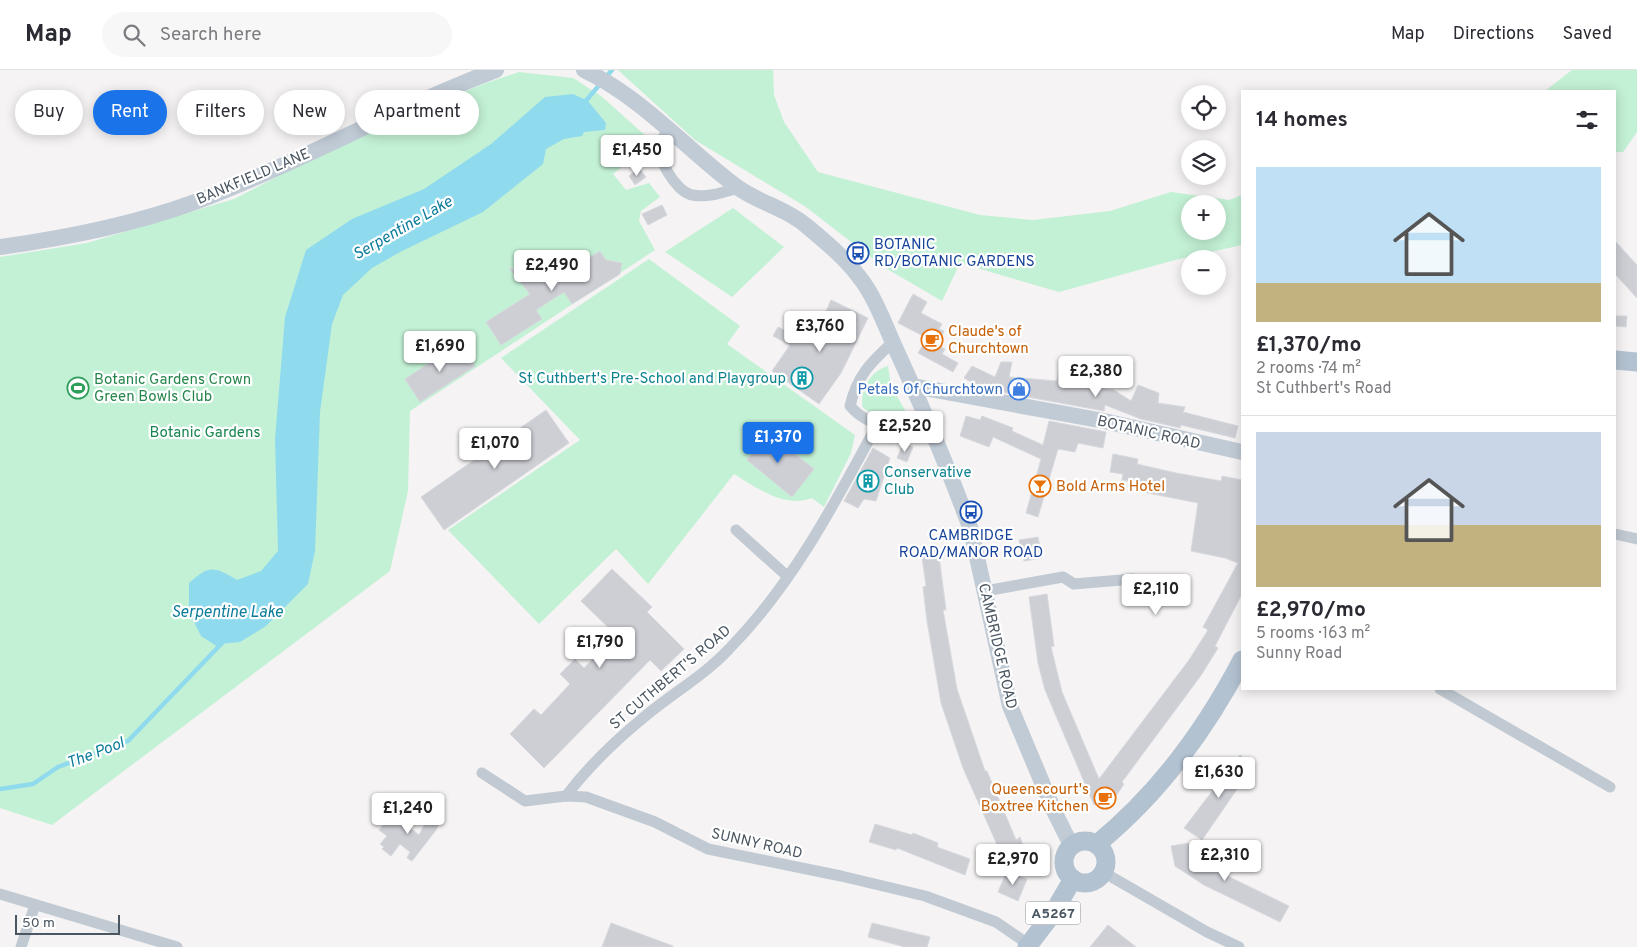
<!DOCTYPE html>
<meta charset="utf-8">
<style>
body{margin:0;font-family:Overpass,sans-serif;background:#f7f7f7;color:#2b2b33;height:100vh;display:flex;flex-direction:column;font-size:19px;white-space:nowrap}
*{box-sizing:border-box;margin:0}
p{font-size:16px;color:#7c7c81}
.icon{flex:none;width:28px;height:28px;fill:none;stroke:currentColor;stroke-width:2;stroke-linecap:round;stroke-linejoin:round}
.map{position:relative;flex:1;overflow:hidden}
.drawer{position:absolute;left:1241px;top:20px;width:375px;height:600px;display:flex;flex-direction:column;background:#fff;border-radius:0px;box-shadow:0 2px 12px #0003}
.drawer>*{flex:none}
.guide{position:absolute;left:15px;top:20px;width:475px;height:45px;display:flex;gap:10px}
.fabs{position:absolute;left:1181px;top:15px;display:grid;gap:10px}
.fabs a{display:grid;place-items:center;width:45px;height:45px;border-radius:50%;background:#fff;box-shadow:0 2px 12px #0003;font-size:25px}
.scale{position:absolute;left:15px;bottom:12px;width:105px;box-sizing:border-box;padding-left:5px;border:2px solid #4a5661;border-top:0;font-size:14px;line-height:18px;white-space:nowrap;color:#4a5661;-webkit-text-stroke:4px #fff;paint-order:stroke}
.price{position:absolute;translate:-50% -42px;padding:0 11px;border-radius:5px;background:#fff;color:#222;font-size:16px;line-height:32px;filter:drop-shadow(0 1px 2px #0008)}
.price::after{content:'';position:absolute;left:50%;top:30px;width:15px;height:11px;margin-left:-8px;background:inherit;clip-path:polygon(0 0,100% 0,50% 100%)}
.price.current{background:#1a73e8;color:#fff}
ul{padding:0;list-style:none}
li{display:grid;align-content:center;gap:10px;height:265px;padding:0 15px}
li+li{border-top:1px solid #e1e1e2}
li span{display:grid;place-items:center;height:155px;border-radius:0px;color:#555}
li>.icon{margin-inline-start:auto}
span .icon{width:90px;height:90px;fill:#fffc;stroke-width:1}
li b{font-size:21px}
h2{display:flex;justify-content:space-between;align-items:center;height:60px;padding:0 15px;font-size:21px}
.chip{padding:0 18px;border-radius:22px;background:#fff;box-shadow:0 2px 12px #0003;font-size:18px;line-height:45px}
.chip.current{background:#1a73e8;color:#fff}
header{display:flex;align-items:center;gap:30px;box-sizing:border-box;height:70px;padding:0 25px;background:#fff;border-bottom:1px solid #e1e1e2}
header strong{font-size:24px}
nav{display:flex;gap:28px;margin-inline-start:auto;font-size:18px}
.search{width:350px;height:45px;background:#f7f7f7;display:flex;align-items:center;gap:12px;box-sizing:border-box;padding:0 18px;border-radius:28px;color:#7c7c81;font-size:19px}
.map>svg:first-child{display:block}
.green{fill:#c3f1d5;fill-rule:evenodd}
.water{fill:#90daee}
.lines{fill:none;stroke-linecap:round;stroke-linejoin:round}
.stream{stroke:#90daee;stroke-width:4.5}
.building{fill:#cdcfd5;stroke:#d7d9de}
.street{stroke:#c1cad2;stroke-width:11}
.secondary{stroke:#c1cbd6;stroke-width:16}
.primary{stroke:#b3c2d1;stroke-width:19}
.labels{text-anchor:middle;stroke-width:4.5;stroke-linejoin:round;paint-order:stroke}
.shield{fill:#fff;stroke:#808990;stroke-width:1}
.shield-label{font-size:14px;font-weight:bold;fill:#4a5661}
.street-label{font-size:15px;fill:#4a5661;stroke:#fff}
.transit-label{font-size:15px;fill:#164399;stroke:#fff;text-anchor:start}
.food-label{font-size:15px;fill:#c56008;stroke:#fff;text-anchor:start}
.culture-label{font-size:15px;fill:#0d838f;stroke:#fff;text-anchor:end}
.leisure-label{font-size:15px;fill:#27864d;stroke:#fff;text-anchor:start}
.shop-label{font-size:15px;fill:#366cbe;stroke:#fff;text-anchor:end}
.park-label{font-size:15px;fill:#17864f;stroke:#fff}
.water-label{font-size:16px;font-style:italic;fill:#0c7c9b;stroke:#fff}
</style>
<header>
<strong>Map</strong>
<div class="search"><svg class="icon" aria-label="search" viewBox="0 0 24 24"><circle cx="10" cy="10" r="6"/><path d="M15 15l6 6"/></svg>Search here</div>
<nav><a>Map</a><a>Directions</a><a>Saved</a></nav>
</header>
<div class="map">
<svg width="1637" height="877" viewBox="0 0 1637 877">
<rect width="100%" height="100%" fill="#f5f3f3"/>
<g class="green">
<path d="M618,0h155l1,25 10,27 34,50 162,43 53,5 77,-9 61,-19 58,8 13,-5v50l-67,15 -116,32 -99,-29 -18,38 -60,-35 -76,-59 -111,-67zM1190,134h28v27h-28z"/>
<path d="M1572,0h65v62l-14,20h-8v-61h-70z"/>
<path d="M519,2l54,6 28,18 46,41v11l-34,26 13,16 23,-7 11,14 -19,14 -2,10 16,29 -245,161 -2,80 -18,80 -338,254 -52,-17v-551l87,-14 147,-44 132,-68 120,-48z"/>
<path d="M733,138l51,39 -52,50 -67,-45z"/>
<path d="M649,189l91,67 -13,18 128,91 -4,18 -27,54 -12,-9c-27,11 -57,-11 -78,-24l-86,110 -32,-35 -77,75 -91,-94 132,-90 -79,-82z"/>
<path d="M888,296l3,20 14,24 -4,11c-13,1 -26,-6 -38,-13 -4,-17 7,-37 25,-42z"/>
</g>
<path class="water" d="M573,24l15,7 18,22 -1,7 -21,2 -2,4 -18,3 -18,10 -3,15 -60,48 -81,39 -30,17 -29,27 -11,29 -12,88 -5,139 -7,33 -42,42 -26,16 -21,2 -1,3 -17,-11 -12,-24v-29c20,-18 25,-17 48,-3l24,-9 17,-20 -3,-112 10,-122 21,-67 46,-31 72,-30 67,-45 54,-47z"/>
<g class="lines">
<g class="stream">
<path d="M606,7l6,-7"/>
<path d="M584,33l17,-20"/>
<path d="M0,719l33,-5 25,-17 70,-26 97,-101"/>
</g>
</g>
<g class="building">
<path d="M639,98l7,9 -11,8 -6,-9z"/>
<path d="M662,135l5,10 -19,10 -6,-11z"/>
<path d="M1615,171l22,24v33l-22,-24z"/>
<path d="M600,181l6,9 16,3 -2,11 -48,30 -8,-12 -28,18 6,9 -41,26 -15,-23 44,-28 -21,-26 21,7 18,-12 4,6 14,-9 6,9z"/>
<path d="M913,224l14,8 -6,11 21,11 -3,5 5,2 -7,14 8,4 -3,5 16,9 -5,9 -35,-19 6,-10 -2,-1 3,-5 -27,-14z"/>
<path d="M831,230l37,18 -27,55 -22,31 -47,-33 18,-26 -17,-9 5,-9 37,18 12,-25 -4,-2z"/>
<path d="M1615,246h12l-1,11 -11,-1z"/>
<path d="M460,273l15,23 -55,36 -15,-23z"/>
<path d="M1001,292h11l-3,15 48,4 2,-13 14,1 -1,9 15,1 -2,7 29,4 17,11 7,-16 21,8 -1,10 27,4 -2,5 55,14 -3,12 -54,-13 -1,3 -39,-9 -36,-14 -1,6 -120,-22 -20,-11 8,-12 23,11z"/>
<path d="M546,340l23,33 -125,87 -23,-33z"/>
<path d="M966,346l14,4 2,-4 31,12 -1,3 31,14 6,-24 57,11 -3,16 -25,-5 -3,9 -17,-3 -20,68 -12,-4 15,-54 -48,-22 -4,10 -29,-11z"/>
<path d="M754,363l15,12 6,-7 39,31 -22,28 -45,-37 5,-7 -9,-7z"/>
<path d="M903,373l10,4 -6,15 -10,-4z"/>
<path d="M873,378l17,10 -14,43 -12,-2 -6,9 -14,-7z"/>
<path d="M1113,384l25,5 -1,5 39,9 45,8 1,-5 20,4v114l-27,52 3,2 -16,26 -80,108 2,2 -12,18 -18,3 -49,-115 -7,-27 -9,-66 18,-3 7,52 -3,1 11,45 37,87 90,-119 19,-30 -5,-3 35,-64 -13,-5 -34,-7 7,-48 -60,-12 1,-8 -17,-3 1,-6 -13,-2z"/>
<path d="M1038,467l4,21 -18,3 -5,-21z"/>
<path d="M938,478l8,62h-3l14,79 28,82h2l29,69 4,-3 8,23 -20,7 3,-8 -12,5 -4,-13 4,-2 -36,-81 -22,-65 -14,-82 -4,-34 3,-1 -5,-36z"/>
<path d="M612,499l40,38 -5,5 37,37 -23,22 -11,-11 -106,108 -34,-34 24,-25 7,6 29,-31 -10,-10 15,-15 9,9 32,-33 -35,-34z"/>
<path d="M1240,685l13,11 -51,74 -18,-12z"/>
<path d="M432,740l11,6 -7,14 -24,31 -5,-3 3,-6 -10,-8 -9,12 -9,-7 2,-2 -4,-3 7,-8 -8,-6 8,-10 2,2 5,-7 25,20z"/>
<path d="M875,754l37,11 1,-2 25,10 -1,4 33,12 -5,16 -68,-27 -1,2 -27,-8z"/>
<path d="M1201,771l-7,10 12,8 -3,5 86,42 -9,16 -76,-37 -29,-19 -4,-20z"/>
<path d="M1007,801l20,8 -9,22 -20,-9z"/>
<path d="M611,853l62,23v1h-71z"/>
<path d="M872,853l58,14 -3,10h-22l-37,-10z"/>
<path d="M1108,855l28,22h-46z"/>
</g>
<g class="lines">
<g class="street">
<path d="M670,61c-2,2 -7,5 -8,8 -9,16 14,53 30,56 16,3 32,-3 46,-7"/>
<path d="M893,272c-23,21 -36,34 -43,64 21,24 50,24 79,19"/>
<path d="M736,460l51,46"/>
<path d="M1615,464l22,5"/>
<path d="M985,521l78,-14 11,7 59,-5"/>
<path d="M1440,619l170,98"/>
<path d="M482,703l43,28 41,-5 20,1 69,25 53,27 133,27 84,20 71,26 32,22"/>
<path d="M566,726c22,-29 49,-55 77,-78 28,-24 61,-42 86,-69 63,-64 106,-146 148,-224"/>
<path d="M1103,802l104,60 32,15"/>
<path d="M0,824l177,53"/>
<path d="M21,877l14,-42"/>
</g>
<g class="secondary">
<path d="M584,0c59,28 102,79 153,117 22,16 51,22 72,41 18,15 37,31 51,50 15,19 24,45 34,67 28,61 54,122 77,185l39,176 44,105 17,34"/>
<path d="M0,177c66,-9 132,-22 195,-45 102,-38 198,-93 301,-132"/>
<path d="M913,316l191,35 138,31"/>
</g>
<g class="primary">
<path d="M1615,290l22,2"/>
<circle cx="1085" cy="792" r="21"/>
<path d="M1097,774c60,-49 109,-115 145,-184"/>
<path d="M1027,877l26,-34 20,-34"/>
</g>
</g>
<defs>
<g id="bus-ring" transform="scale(1.125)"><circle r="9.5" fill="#fff" stroke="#1a4fb4" stroke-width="1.5"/><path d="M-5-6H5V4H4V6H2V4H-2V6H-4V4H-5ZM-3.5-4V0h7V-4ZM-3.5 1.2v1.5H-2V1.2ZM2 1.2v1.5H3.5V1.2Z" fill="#1a4fb4"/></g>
<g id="cafe-ring" transform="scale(1.125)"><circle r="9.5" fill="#fff" stroke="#e8710a" stroke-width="1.5"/><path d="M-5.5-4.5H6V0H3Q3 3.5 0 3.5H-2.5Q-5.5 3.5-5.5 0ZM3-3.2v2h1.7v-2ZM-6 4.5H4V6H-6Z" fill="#e8710a"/></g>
<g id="building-ring" transform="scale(1.125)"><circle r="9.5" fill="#fff" stroke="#0f9aa8" stroke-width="1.5"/><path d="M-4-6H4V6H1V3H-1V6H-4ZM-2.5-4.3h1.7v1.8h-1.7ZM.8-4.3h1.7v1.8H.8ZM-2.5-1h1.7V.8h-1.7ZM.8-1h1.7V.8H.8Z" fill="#0f9aa8"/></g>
<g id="stadium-ring" transform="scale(1.125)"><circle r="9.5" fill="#fff" stroke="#2e9e5b" stroke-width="1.5"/><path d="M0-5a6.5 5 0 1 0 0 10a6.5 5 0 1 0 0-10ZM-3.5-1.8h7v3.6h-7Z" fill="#2e9e5b"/></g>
<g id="shop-ring" transform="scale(1.125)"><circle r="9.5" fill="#fff" stroke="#3f7fe0" stroke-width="1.5"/><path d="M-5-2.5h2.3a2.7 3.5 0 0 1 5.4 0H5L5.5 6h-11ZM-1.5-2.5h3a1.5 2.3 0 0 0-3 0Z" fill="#3f7fe0"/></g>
<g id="bar-ring" transform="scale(1.125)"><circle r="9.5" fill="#fff" stroke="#e8710a" stroke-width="1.5"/><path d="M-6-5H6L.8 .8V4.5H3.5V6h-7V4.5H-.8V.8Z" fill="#e8710a"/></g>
</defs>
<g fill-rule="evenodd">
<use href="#bus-ring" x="858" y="183"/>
<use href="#cafe-ring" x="932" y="270"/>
<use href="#building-ring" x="802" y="308"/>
<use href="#stadium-ring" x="78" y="318"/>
<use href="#shop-ring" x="1019" y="319"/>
<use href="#building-ring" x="868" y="411"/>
<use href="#bar-ring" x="1040" y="416"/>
<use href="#bus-ring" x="971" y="442"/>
<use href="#cafe-ring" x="1105" y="728"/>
</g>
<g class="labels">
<rect class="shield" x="1025.5" y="831.5" width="55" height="23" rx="4"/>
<g class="shield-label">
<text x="1053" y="848">A5267</text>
</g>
<g class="street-label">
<text transform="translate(253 106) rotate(-23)" y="5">BANKFIELD LANE</text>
<text transform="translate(1149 362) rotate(13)" y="5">BOTANIC ROAD</text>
<text transform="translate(998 576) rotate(77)" y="5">CAMBRIDGE ROAD</text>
<text transform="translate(670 607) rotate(-40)" y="5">ST CUTHBERT'S ROAD</text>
<text transform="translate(757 773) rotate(13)" y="5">SUNNY ROAD</text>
</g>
<g class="transit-label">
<text x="874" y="179">BOTANIC<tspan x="874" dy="17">RD/BOTANIC GARDENS</tspan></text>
<text x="971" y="470" text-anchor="middle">CAMBRIDGE<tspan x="971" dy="17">ROAD/MANOR ROAD</tspan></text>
</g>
<g class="food-label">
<text x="948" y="266">Claude's of<tspan x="948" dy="17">Churchtown</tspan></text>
<text x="1056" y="421">Bold Arms Hotel</text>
<text x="1089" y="724" text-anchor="end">Queenscourt's<tspan x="1089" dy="17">Boxtree Kitchen</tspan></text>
</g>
<g class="culture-label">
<text x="786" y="313">St Cuthbert's Pre-School and Playgroup</text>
<text x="884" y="407" text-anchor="start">Conservative<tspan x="884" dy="17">Club</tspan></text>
</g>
<g class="leisure-label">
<text x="94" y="314">Botanic Gardens Crown<tspan x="94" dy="17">Green Bowls Club</tspan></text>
</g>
<g class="shop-label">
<text x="1003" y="324">Petals Of Churchtown</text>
</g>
<g class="park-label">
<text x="205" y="367">Botanic Gardens</text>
</g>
<g class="water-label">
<text transform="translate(402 157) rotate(-30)" y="6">Serpentine Lake</text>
<text x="227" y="547">Serpentine Lake</text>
<text transform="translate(95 682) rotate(-21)" y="6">The Pool</text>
</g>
</g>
</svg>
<div class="fabs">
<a><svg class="icon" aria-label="locate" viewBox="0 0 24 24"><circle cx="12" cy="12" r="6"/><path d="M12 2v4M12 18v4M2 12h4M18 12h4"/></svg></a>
<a><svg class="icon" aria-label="layers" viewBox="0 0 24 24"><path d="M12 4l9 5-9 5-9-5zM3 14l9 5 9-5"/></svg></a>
<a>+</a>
<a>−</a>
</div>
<div class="scale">50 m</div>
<b class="price" style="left:637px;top:107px">£1,450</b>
<b class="price" style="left:552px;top:222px">£2,490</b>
<b class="price" style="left:820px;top:283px">£3,760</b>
<b class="price" style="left:440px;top:303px">£1,690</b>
<b class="price" style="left:1096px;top:328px">£2,380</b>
<b class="price" style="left:905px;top:383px">£2,520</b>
<b class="price current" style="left:778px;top:394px">£1,370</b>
<b class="price" style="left:495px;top:400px">£1,070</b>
<b class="price" style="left:1156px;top:546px">£2,110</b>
<b class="price" style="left:600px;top:599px">£1,790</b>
<b class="price" style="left:1219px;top:729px">£1,630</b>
<b class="price" style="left:408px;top:765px">£1,240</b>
<b class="price" style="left:1225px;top:812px">£2,310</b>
<b class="price" style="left:1013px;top:816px">£2,970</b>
<div class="guide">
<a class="chip">Buy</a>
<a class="chip current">Rent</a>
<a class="chip">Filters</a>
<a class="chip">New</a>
<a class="chip">Apartment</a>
</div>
<section class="drawer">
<h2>14 homes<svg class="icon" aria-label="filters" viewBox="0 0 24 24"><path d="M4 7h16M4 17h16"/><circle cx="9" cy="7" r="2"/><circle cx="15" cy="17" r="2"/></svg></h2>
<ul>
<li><span style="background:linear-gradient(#bfe0f5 75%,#c2b280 0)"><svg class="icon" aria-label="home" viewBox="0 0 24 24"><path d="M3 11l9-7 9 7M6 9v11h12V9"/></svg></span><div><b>£1,370/mo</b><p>2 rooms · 74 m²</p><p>St Cuthbert's Road</p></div></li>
<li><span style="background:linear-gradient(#c9d6e8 60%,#c2b280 0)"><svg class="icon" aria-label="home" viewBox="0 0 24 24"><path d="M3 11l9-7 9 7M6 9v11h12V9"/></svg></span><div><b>£2,970/mo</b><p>5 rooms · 163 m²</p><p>Sunny Road</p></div></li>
</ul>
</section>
</div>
